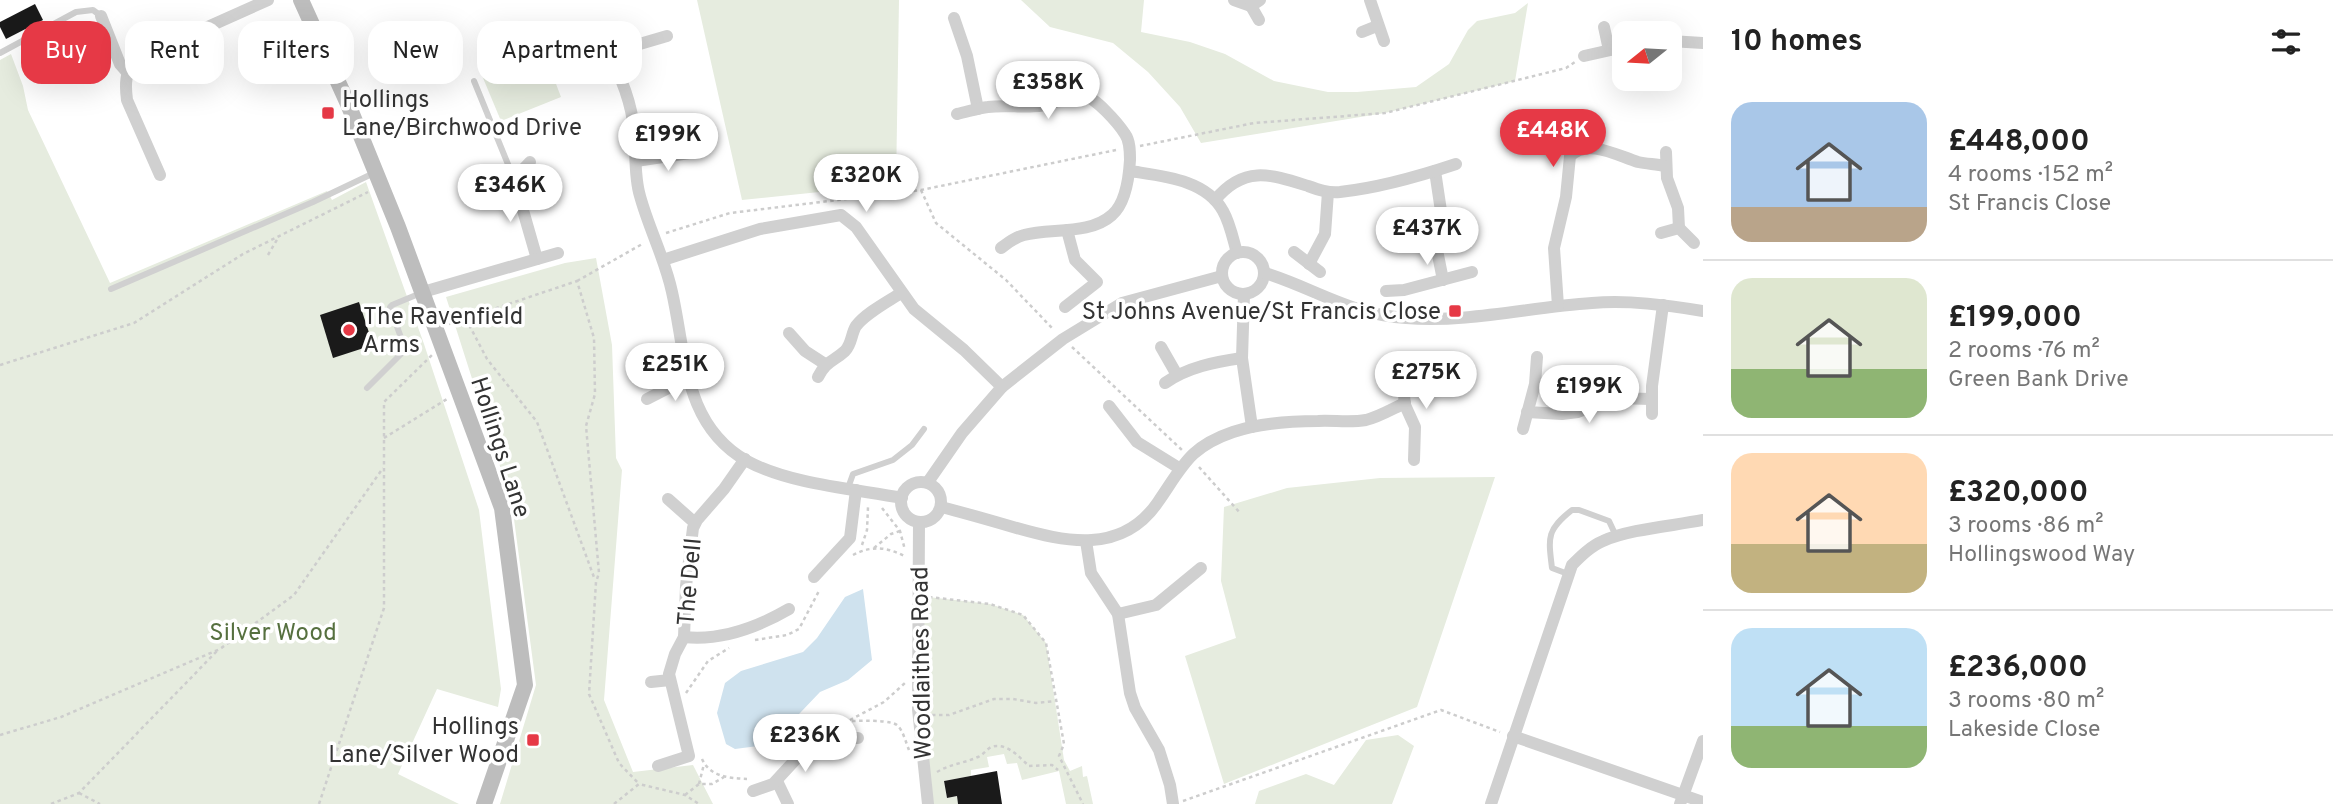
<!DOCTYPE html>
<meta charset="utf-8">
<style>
body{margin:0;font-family:Overpass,sans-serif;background:#f2f2f2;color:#222;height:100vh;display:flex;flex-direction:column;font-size:26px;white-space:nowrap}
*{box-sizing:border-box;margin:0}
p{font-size:23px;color:#767676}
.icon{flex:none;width:38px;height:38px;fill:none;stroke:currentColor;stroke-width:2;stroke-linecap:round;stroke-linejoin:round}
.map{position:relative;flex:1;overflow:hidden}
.side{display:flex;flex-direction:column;background:#fff;width:630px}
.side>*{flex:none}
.top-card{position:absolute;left:21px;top:21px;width:665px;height:63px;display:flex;gap:14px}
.needle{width:46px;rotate:252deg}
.tools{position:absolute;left:1612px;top:21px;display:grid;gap:14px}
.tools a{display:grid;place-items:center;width:70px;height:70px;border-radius:14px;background:#fff;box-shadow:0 7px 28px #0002;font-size:35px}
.price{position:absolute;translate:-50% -60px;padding:0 16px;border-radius:24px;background:#fff;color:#222;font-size:23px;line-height:46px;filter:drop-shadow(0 2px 4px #0008)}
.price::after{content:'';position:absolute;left:50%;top:42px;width:21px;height:16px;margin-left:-10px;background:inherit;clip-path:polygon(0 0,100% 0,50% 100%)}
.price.current{background:#e63946;color:#fff}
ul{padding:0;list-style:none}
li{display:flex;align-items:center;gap:21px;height:175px;padding:0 28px}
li+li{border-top:2px solid #e0e0e0}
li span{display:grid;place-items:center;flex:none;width:196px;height:140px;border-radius:21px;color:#555}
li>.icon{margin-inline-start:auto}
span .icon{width:84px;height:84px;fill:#fffc;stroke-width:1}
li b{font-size:30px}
h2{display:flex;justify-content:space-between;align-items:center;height:84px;padding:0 28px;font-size:30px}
.chip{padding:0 24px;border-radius:21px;background:#fff;box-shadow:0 7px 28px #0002;font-size:24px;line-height:63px}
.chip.current{background:#e63946;color:#fff}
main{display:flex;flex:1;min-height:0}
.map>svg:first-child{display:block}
.green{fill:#e6ecdf}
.water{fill:#cfe2ee}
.building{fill:#1a1a1a}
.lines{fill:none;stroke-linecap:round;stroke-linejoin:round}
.path{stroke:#cdcdcd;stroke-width:2.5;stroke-dasharray:3.5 3.5;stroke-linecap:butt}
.lane{stroke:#d0d0d0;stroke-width:6}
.street{stroke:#d0d0d0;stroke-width:12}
.secondary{stroke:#bdbdbd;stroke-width:16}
.poi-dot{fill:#e63946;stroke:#fff;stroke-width:2.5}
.labels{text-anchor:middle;stroke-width:7;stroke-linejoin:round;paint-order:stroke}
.poi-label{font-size:24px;fill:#333;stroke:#fff;text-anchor:start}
.street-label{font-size:24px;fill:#333;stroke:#fff}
.park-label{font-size:24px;fill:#56703f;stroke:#fff}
</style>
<main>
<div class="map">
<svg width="1703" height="804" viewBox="0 0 1703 804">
<rect width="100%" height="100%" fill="#fff"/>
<g class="green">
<path d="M697,0h202l-3,184 -154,16z"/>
<path d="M1021,0h123l-3,32 49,10 35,12 49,27 54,11h29l59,-5 33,-23 19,-34 9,-9 38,-8 13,-10 -13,78 -130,32 -184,30 -21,-36 -32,-35 -35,-29 -63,-16z"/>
<path d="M540,42l21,55 -60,24 -23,-55z"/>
<path d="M11,54l12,32 5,24 82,173 217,-92 5,9 34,-18 58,162 55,166 22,179 -3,18 -61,-18 -39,85 61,30h-459v-744z"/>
<path d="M596,258l16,87 4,113 6,12 -18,230 29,72 60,-7 20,39h-213l36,-119 -24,-181 -66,-207 119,-34z"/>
<path d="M1495,477l-78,230 -193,77 -39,-128 51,-18 -15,-57 3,-74 63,-19 93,-10z"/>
<path d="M919,596l71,8 33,11 23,28 18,117 6,11 12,-5 1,11 4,-1 6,28h-27l-7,-33 -37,9 -5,-17 -10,1 -3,-10 -17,3 2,10 -18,3v6l-27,5 3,17 10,-2 1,8h-29z"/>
<path d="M1398,735l16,11 -22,58h-137l4,-13 47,-17 28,11 32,-45z"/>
</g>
<path class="water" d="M863,589l9,71 -24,20 -28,12 -40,42 -22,12 -23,3 -9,-5 -9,-31 8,-30 16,-12 62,-19 14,-14 28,-41z"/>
<g class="building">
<path d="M35,4l8,16 -37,19 -6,-12v-5z"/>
<path d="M359,302l14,43 -40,13 -13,-43z"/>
<path d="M997,771l5,33h-44l-1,-8 -10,2 -3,-17z"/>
</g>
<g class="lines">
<g class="path">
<path d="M1140,146l114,-23 131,-10 181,-45 9,-6"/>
<path d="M921,190l15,33 70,57 48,50"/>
<path d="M666,233l64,-20 191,-23 195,-40"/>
<path d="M268,255l10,-17"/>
<path d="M577,281l67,-38"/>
<path d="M466,319l21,40 50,63 58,158"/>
<path d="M449,324l128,-43 17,57 1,56 -9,32 13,147 -3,9 -7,112 30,69 20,21"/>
<path d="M1072,347l110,103"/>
<path d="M0,365l134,-42 109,-69 125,-62"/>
<path d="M384,438l63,-39"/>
<path d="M1199,467l42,47"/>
<path d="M882,508l18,23 5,19"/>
<path d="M862,545l5,-15 1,-23"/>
<path d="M874,548l17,-14 9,-3"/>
<path d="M853,555c19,-10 35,-8 53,2"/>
<path d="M929,597l61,7 33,11 23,28 18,101 -5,12 24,48"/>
<path d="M755,640l32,-5 12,-6 21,-40"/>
<path d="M686,693l22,-32 21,-13"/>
<path d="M932,715h17l45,-16h19l23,4 19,-2"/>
<path d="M850,720l34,-18 21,-19"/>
<path d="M0,735l61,-18 159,-68 74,-54 89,-127"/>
<path d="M801,739c6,-7 14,-12 23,-15 13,-3 63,-6 73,1 6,5 9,18 12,25"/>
<path d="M702,759c8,18 27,19 45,20"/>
<path d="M937,772c13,-8 28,-9 41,-15 5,-2 9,-8 13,-10 16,-5 28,10 38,19l23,-1 6,5"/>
<path d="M699,784l5,-20"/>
<path d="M79,793l21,11"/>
<path d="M685,795l14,-11h13l12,-7"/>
<path d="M1183,801l258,-91 59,22"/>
<path d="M51,804l28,-11 138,-142"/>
<path d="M319,804l65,-196v-206l48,-47"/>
<path d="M614,804l25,-20 46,11 14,9"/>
</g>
<g class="lane">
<path d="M0,53l76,-41 17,-2 8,6"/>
<path d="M474,81l40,98"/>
<path d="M111,289l202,-87 61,-29"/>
<path d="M367,388l37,-37v-5l-14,-39 2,-2 29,-12"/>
<path d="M848,488l5,-14 40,-14 19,-15 12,-16"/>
<path d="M1568,574l-16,-6c-4,-32 -5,-38 20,-58h7l30,11 7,15"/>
</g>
<g class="street">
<path d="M1234,0l17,6"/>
<path d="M1370,0l14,41"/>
<path d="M101,16l19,48 7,8"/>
<path d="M954,18l13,38 11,53"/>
<path d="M1259,20l-8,-14 9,-6"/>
<path d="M1604,27l5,23"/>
<path d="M1362,32l15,-6"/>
<path d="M599,33c14,28 30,58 34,89 4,25 0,51 7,74 9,33 25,63 32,96 14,61 11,133 75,169 42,23 107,28 155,37"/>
<path d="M1670,41l33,2"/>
<path d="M609,53l58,-17"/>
<path d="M1584,56l40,-9"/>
<path d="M957,114c10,-2 21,-6 31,-7 21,-3 44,3 64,-4 11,-4 18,-11 31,-8 12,2 35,28 42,39 5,7 5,17 5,26 -1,17 -4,43 -18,55 -22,20 -61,13 -88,20 -9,2 -16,8 -23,13"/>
<path d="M1666,152l1,26 11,30 1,20"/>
<path d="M636,161l60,-9"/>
<path d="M1130,171c31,5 76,8 93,40 7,12 10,28 14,42"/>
<path d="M1435,171l6,40 -5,34 7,35"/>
<path d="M160,175l-33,-75c-2,-15 -2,-30 9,-41l132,-59"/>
<path d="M505,179h9l16,-17"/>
<path d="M514,179l23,80"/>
<path d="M1215,200c29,-35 55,-26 93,-14 11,4 20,7 32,6 37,-4 80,-16 116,-28"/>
<path d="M1661,233l18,-5 15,15"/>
<circle cx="1243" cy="273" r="21"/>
<path d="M1294,252l26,20"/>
<path d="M663,260l97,-31 81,-14 15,12 58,82 50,41 38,37"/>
<path d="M1309,264l16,-30 3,-42"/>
<path d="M1265,273c51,16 84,41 141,45 62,5 124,-11 186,-15 37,-3 74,2 111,8"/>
<path d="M1386,291l18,-1 68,-18"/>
<path d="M423,292l135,-39"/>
<path d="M1244,295l-2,63 10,69"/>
<path d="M1558,306l-4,-58 12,-51 4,-41c18,-18 48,0 68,6 9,2 18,2 27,4"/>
<path d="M1065,307l32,-25 -22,-22 -8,-30"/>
<path d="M789,333l16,18 20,13"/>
<path d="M1161,347l16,28"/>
<path d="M1409,359l-5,36 1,10 10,22 -1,33"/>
<path d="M818,377c8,-16 15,-15 27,-26 7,-7 6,-17 11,-25 10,-13 31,-24 45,-33"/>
<path d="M1165,383c23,-16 50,-21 77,-25"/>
<path d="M647,399l41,-21"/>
<path d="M1109,406l28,36 42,26"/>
<path d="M1527,412l35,2 16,-2 36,-14 37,1"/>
<path d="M1652,414v-28l11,-81"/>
<path d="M1523,429l12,-45 2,-27"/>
<circle cx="921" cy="502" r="20"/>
<path d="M928,482l34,-49 40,-46 61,-48 59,-36 100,-27"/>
<path d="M668,499l27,24"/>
<path d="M941,507c24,6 48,13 72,20 52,15 109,28 145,-25 25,-36 31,-55 75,-70 27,-9 57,-11 85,-11 15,-1 32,2 48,-1 13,-3 26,-11 39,-17"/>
<path d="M919,522l-1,187 10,95"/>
<path d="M1086,541l5,32 27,41 12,79 5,15 24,42 11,35 3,19"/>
<path d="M814,577l36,-39 6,-48"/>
<path d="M1118,614l38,-9 45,-37"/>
<path d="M684,637c37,4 74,-10 105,-28"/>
<path d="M651,682l19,-2"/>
<path d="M1513,736l190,66"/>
<path d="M658,766l31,-10 -20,-82 6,-20 9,-17 2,-51 7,-58 4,-8 27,-31 21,-30"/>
<path d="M777,781l11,23"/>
<path d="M753,791l20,-7 24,-26 19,-14 23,-6h19"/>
<path d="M1491,804l81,-239c9,-9 19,-19 31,-24 27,-12 70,-15 100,-21"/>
<path d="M1680,804l23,-63"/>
</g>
<path class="secondary" d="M301,0l47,104 50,123 104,281 23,177 -41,119"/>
</g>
<g class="poi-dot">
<rect x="321" y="106" width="14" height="14" rx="3.5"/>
<rect x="1448" y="304" width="14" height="14" rx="3.5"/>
<circle cx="349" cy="330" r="7"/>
<rect x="526" y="733" width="14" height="14" rx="3.5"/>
</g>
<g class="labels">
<g class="poi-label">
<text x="342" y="107">Hollings<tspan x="342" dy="28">Lane/Birchwood Drive</tspan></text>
<text x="1441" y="319" text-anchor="end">St Johns Avenue/St Francis Close</text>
<text x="363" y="324">The Ravenfield<tspan x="363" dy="28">Arms</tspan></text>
<text x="519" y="734" text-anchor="end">Hollings<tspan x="519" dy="28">Lane/Silver Wood</tspan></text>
</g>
<g class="street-label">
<text transform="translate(501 447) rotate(72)" y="8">Hollings Lane</text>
<text transform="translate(689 582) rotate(-85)" y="8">The Dell</text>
<text transform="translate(921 663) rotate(-91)" y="8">Woodlaithes Road</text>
</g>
<g class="park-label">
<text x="273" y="640">Silver Wood</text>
</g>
</g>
</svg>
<div class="tools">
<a><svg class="needle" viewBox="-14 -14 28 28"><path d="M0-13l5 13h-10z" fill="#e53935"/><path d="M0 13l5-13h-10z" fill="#767676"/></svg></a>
</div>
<b class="price" style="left:1048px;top:121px">£358K</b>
<b class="price current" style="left:1553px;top:169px">£448K</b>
<b class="price" style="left:668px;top:173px">£199K</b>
<b class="price" style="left:866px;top:214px">£320K</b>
<b class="price" style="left:510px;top:224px">£346K</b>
<b class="price" style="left:1427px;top:267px">£437K</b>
<b class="price" style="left:675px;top:403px">£251K</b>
<b class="price" style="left:1426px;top:411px">£275K</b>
<b class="price" style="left:1589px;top:425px">£199K</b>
<b class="price" style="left:805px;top:774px">£236K</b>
<div class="top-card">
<a class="chip current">Buy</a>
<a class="chip">Rent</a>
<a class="chip">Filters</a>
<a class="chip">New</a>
<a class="chip">Apartment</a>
</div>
</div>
<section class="side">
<h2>10 homes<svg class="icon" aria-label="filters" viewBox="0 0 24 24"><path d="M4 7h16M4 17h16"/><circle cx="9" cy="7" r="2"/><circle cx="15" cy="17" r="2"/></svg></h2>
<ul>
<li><span style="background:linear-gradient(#a9c7e8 75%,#b9a48a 0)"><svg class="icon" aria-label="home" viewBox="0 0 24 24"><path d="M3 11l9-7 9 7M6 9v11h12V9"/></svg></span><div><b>£448,000</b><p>4 rooms · 152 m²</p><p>St Francis Close</p></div></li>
<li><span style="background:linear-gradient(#dfe7d0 65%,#8fb573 0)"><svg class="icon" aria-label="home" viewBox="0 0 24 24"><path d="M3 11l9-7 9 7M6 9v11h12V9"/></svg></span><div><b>£199,000</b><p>2 rooms · 76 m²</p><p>Green Bank Drive</p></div></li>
<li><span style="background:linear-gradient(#ffd9b3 65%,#c2b280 0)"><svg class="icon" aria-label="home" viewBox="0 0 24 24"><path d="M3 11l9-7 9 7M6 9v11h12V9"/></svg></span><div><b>£320,000</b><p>3 rooms · 86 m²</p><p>Hollingswood Way</p></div></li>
<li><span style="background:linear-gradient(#bfe0f5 70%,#8fb573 0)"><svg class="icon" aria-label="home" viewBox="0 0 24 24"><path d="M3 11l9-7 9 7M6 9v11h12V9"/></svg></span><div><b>£236,000</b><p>3 rooms · 80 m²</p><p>Lakeside Close</p></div></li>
</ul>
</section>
</main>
